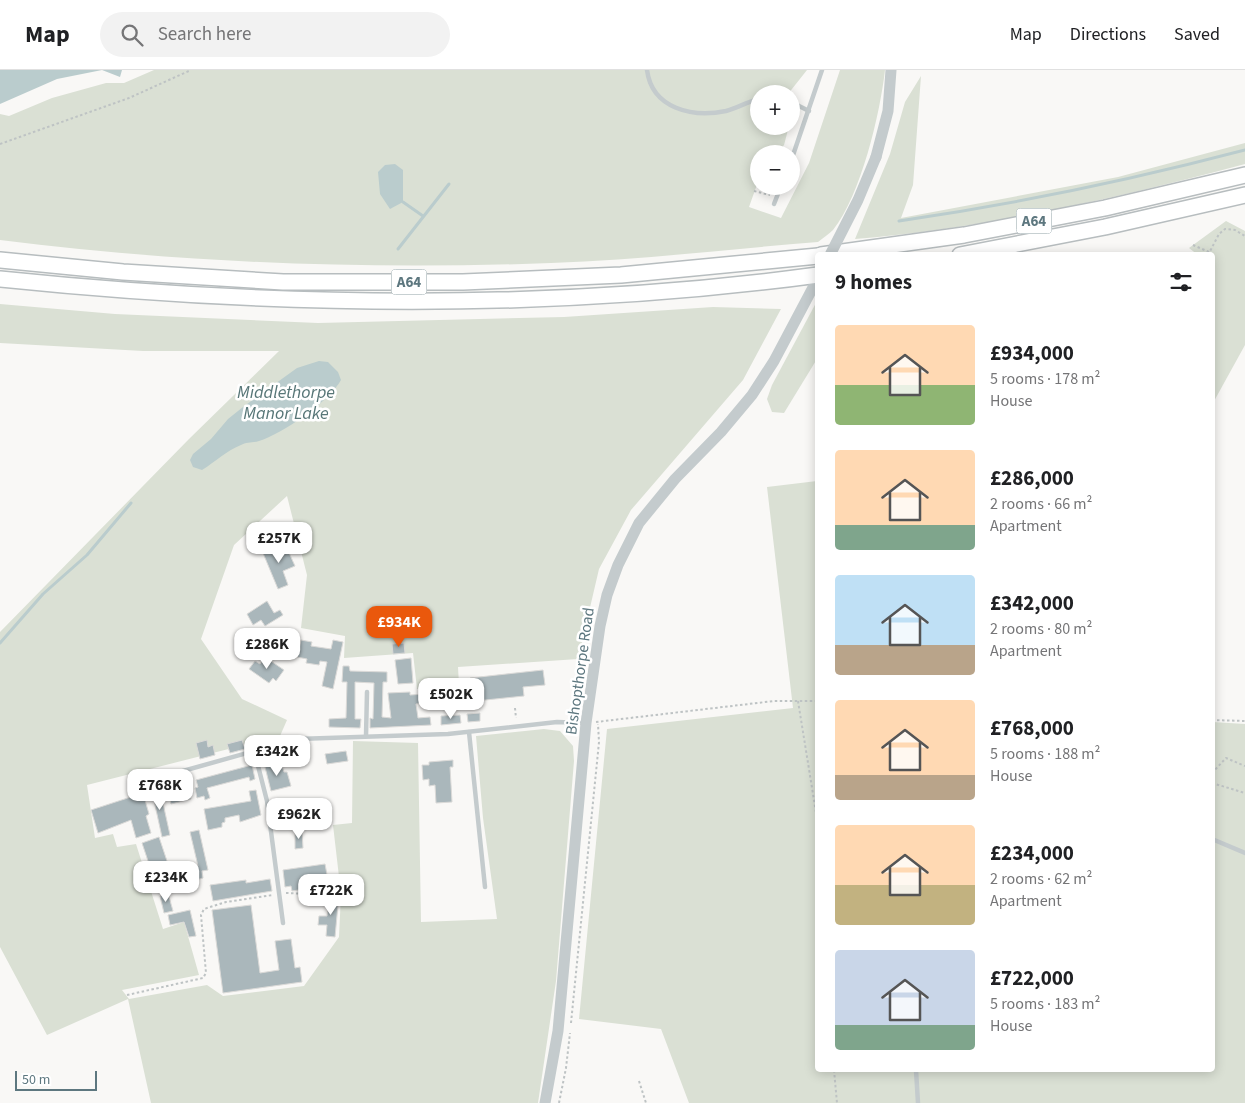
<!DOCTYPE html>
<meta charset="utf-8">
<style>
body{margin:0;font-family:"Source Sans 3",sans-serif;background:#f2f2f2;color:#202124;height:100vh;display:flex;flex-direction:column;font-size:19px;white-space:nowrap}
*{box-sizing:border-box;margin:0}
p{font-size:16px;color:#757577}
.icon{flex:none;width:28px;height:28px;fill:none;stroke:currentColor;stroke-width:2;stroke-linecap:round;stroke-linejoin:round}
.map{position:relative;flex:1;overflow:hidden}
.details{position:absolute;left:815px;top:182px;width:400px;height:820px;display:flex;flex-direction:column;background:#fff;border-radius:5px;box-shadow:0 2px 12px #0003}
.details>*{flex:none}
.buttons{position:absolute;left:750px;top:15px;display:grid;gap:10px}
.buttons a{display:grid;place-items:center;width:50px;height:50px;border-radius:50%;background:#fff;box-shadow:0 2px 12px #0003;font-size:25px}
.scale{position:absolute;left:15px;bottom:12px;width:82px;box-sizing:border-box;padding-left:5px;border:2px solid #5d777f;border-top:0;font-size:14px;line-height:18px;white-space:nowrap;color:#5d777f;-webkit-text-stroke:4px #fff;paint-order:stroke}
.price{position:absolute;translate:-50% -42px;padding:0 11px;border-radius:10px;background:#fff;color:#222;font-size:16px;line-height:32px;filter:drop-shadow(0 1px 2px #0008)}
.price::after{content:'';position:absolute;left:50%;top:30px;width:15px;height:11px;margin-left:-8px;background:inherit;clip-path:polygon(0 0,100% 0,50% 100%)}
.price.current{background:#ea580c;color:#fff}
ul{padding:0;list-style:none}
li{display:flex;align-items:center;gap:15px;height:125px;padding:0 20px}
li span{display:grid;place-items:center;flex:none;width:140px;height:100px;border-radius:5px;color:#555}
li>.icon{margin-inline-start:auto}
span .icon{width:60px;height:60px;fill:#fffc;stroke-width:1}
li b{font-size:21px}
h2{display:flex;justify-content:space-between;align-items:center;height:60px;padding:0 20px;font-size:21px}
header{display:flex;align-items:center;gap:30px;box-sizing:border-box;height:70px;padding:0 25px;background:#fff;border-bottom:1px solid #e0e0e0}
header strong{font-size:24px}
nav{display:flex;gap:28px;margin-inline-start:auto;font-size:18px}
.search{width:350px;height:45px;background:#f2f2f2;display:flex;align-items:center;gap:12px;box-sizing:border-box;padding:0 18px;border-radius:28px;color:#757577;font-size:19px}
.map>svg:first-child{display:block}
.green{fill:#dae0d4}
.water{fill:#bacccd}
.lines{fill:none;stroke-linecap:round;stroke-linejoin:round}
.stream{stroke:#bacccd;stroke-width:3}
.building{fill:#aab7bb;stroke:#dbdad8}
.trunk-casing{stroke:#b7bdbf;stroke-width:18}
.path{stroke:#bec3c4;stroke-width:2;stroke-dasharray:2.5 2.5;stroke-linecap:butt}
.service{stroke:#c4cbcd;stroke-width:4.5}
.tertiary{stroke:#c4cbcd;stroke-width:11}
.trunk{stroke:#fff;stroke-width:15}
.tertiary-bridge{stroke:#c4cbcd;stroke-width:11}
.labels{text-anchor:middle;stroke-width:5;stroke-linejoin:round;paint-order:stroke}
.shield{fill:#fff;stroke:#8ea0a5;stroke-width:1}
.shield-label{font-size:15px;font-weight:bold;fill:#5d777f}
.street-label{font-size:16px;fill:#5d777f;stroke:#fff}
.water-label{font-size:18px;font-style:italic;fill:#577677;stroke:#fff}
</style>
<header>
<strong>Map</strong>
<div class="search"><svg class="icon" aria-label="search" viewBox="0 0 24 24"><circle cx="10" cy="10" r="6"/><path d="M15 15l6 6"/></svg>Search here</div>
<nav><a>Map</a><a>Directions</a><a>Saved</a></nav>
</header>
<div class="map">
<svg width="1245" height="1033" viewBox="0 0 1245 1033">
<rect width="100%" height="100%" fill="#f9f8f6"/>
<g class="green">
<path d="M154,0h653l-19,24h-29v32h30l-5,19 -7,9h-18v25l-10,28 32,11 28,-55 31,-93h45c-5,44 -24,125 -52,160 -4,4 -10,8 -15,12 -88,7 -178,18 -267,21 -183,7 -369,0 -551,-23v-126l9,2 43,-18 54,-15h18z"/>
<path d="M921,6l-8,109 -12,33 217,-41 127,-34v21c-127,34 -258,64 -390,75l35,-85 15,-52z"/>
<path d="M1226,151l19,10v114l-32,58 -1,-148h-14l-9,-7z"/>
<path d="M817,231v58l-33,54 -12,-1 -5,-13 5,-14z"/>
<path d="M0,234l115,10 203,9 246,-6 149,-10 68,2 -38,71 -112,130 -32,59 -21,90 -120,8 1,18 -42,4 -4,-36 -69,5 1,-22 -44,-8 6,-53 -20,-79 -53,49 -33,94 41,60 45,21 -7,16 -193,49 8,53 18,-4 4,13 19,-3 27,85 21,-7 15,53 -77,15 7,9 78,-14 16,11 81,-10 35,-49 2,-43 -8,-69 19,-2 1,-82 65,2 3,179 76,-3 -14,-101 -7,-82 68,-7 16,2 13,15 1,15 -18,220 -18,122h-387l-23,-104 -81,36 -47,-88v-315l189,-193 90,-88h-136l-143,-8z"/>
<path d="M817,411l1,589h394l1,-348 32,2v379h-556l-28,-74 -82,-10 28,-290 186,-21 -26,-221z"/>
</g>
<g class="water">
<path d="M0,0h122l-2,7 -18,-7 -45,9 -57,25z"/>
<path d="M395,94l8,6v32l-13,7 -10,-15 -2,-22 7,-7z"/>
<path d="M319,291l9,1 10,10 3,8c-11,21 -59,54 -82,61 -6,2 -13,1 -18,4 -15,6 -26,17 -39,25l-9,-3 -3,-7 3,-6 18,-15 17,-20 15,-12 54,-39z"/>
</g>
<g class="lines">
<g class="stream">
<path d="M403,132l20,14"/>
<path d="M899,151c117,-17 232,-41 346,-71"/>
<path d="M398,179l51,-65"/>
<path d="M0,573l43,-49 44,-39 44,-52"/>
</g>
</g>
<g class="building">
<path d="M285,474l10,22 -12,5 5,14 -10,4 -15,-36z"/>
<path d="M267,531l7,12 6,-3 3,5 -18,11 -4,-6 -8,5 -6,-11z"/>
<path d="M301,570l11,2 -1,4 20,3 2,-9 10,2 -10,47 -11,-3 5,-24 -7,-1 -1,4 -13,-2 1,-4 -10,-2z"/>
<path d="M404,573l1,10 -12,1 -1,-10z"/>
<path d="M265,587l19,13 -8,11 -3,-3 -4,5 -20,-14 6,-8 5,3z"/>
<path d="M411,588l2,25 -15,1 -3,-24z"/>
<path d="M343,596h6l1,5 37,1v10h-4l-1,35 9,1 -3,-25 22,-1v3l48,-3 1,7 -43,5 2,14 12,-1 1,8 -61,3v-10l3,1 1,-36 -19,-1v37h6l-1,9 -31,-1v-8l17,-1 1,-36h-5z"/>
<path d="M543,600l2,15 -22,2 1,9 -58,6 -2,-12 8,-1 -2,-11z"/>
<path d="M480,643v8l-12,1 -1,-8z"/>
<path d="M460,645l1,8 -20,2v-9z"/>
<path d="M207,670l1,7 5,-2 2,10 -15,4 -4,-16z"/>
<path d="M242,670l3,9 -15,4 -3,-9z"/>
<path d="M346,681l2,10 -21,3 -2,-10z"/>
<path d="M453,690v7h-3l2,35 -16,1 -1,-18 -6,1v-7l-6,1 -1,-15h7v-3z"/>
<path d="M281,693l3,9h3l4,14 -20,5 -6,-24z"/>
<path d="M252,695l3,14 -5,2 -1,-4 -42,11 3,10 -5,2 -1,-4 -7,2 -2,-10 3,-1 -2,-7z"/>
<path d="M186,707l5,22 -20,5 -5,-22z"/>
<path d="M159,715l11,50 -8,2 -11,-50z"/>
<path d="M256,720l5,25 -21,7 -1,-7 -14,3v4l-3,1v4l-14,3 -4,-21 47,-8 -2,-10z"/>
<path d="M143,723l6,21 -3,2 5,17 -15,5 -5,-18 -33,13 -7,-23z"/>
<path d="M199,760l9,40 -6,1 1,7 -14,4 -2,-6 -4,1 -2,-7 17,-4 -8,-34z"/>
<path d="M295,761h7l1,17 -8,1z"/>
<path d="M159,767l9,27 -17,6 -9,-27z"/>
<path d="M325,794l3,16 -18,2 1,6 -19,3 -1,-5 -6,1 -2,-17z"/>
<path d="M270,809l2,12 -59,10 -3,-16 36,-5v3z"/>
<path d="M168,823l5,18 -9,2 -4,-17z"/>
<path d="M330,823l9,1 -4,43 -9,-1 1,-11h-9l1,-9h8z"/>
<path d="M251,835l9,68 19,-3 -4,-29 16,-2 4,29 5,-1 2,15 -79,11 -11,-83z"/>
<path d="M190,840l6,26 -7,1 -5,-15 -14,3 -2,-10z"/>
</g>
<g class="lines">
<g class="trunk-casing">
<g id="trunk">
<path d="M821,185l143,-20 141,-27 140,-33"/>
<path d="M960,185l145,-28 140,-32"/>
<path d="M0,190l123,12 160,10h180l158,-7 197,-19"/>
<path d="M0,209c271,28 547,33 818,-4"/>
</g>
</g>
<g class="path">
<path d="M0,74l129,-46 62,-28"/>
<path d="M754,121l16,4"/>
<path d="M1193,175l16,7"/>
<path d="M1208,185l11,-21 6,-5 10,1 10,6"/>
<path d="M798,631l20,124"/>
<path d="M515,638l1,10"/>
<path d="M1212,650l33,1"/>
<path d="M596,652l178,-21h44"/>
<path d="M1212,703l14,-15 19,8"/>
<path d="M1212,713l33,10"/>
<path d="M286,823l22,1 26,-10"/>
<path d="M127,925l76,-17 3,-5 -5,-58 3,-6 22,-7 47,-7"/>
<path d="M571,953l28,-281 -1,-18"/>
<path d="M834,1000l3,33"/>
<path d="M639,1011l7,22"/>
<path d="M559,1033l7,-35 4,-35"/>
</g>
<g class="service">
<path d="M647,0c5,39 46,48 79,41 11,-3 21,-9 33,-12"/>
<path d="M791,32l18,9"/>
<path d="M791,91l31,-91"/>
<path d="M774,134l7,-18"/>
<path d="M469,662l16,155"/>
<path d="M366,666l1,-44"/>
<path d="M254,680l13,51 16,122"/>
<path d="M165,706l132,-37 151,-5 109,-12 28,1"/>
<path d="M1212,769l33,14"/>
<path d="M916,1000l2,33"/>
</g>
<g class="tertiary">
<path d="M876,87l12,-46 3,-41"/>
<path d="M545,1033l13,-72 28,-308 14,-97 7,-31 11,-30 21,-42 36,-44 46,-47 31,-37 22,-34 44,-83"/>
</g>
<use href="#trunk" class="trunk"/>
<path class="tertiary-bridge" d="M830,185l28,-55 18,-43"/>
</g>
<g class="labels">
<g class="shield">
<rect x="1016.5" y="138.5" width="35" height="25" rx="4"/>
<rect x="391.5" y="199.5" width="35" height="25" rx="4"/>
</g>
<g class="shield-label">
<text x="1034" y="156">A64</text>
<text x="409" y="217">A64</text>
</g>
<g class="street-label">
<text transform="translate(579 601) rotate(-82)" y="6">Bishopthorpe Road</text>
</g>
<g class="water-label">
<text x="286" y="328">Middlethorpe<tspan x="286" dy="21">Manor Lake</tspan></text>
</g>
</g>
</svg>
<div class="buttons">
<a>+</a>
<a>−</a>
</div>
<div class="scale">50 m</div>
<b class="price" style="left:279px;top:494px">£257K</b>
<b class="price current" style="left:399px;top:578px">£934K</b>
<b class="price" style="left:267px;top:600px">£286K</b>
<b class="price" style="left:451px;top:650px">£502K</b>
<b class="price" style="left:277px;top:707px">£342K</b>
<b class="price" style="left:160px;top:741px">£768K</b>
<b class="price" style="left:299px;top:770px">£962K</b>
<b class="price" style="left:166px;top:833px">£234K</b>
<b class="price" style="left:331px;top:846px">£722K</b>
<section class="details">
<h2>9 homes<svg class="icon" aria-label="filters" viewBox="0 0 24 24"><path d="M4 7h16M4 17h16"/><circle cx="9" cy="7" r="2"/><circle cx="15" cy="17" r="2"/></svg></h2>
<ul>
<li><span style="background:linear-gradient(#ffd9b3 60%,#8fb573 0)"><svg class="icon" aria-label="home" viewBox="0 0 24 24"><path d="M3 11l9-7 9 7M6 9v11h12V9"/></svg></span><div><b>£934,000</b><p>5 rooms · 178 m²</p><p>House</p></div></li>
<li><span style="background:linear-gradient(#ffd9b3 75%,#7fa58c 0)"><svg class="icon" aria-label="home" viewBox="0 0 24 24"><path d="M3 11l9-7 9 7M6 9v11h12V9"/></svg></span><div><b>£286,000</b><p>2 rooms · 66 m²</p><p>Apartment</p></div></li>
<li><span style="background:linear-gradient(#bfe0f5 70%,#b9a48a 0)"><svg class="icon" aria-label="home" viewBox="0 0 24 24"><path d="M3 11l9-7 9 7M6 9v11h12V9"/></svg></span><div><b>£342,000</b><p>2 rooms · 80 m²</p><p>Apartment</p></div></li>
<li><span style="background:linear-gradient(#ffd9b3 75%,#b9a48a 0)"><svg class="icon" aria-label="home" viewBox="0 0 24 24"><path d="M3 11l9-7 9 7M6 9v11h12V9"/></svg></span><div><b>£768,000</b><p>5 rooms · 188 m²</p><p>House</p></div></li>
<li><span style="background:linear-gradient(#ffd9b3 60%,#c2b280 0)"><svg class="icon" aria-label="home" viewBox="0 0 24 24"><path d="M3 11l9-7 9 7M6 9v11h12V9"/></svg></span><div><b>£234,000</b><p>2 rooms · 62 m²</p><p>Apartment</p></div></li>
<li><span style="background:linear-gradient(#c9d6e8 75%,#7fa58c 0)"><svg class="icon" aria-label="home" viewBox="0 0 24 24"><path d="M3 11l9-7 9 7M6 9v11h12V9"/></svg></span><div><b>£722,000</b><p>5 rooms · 183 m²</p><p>House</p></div></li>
</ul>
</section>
</div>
